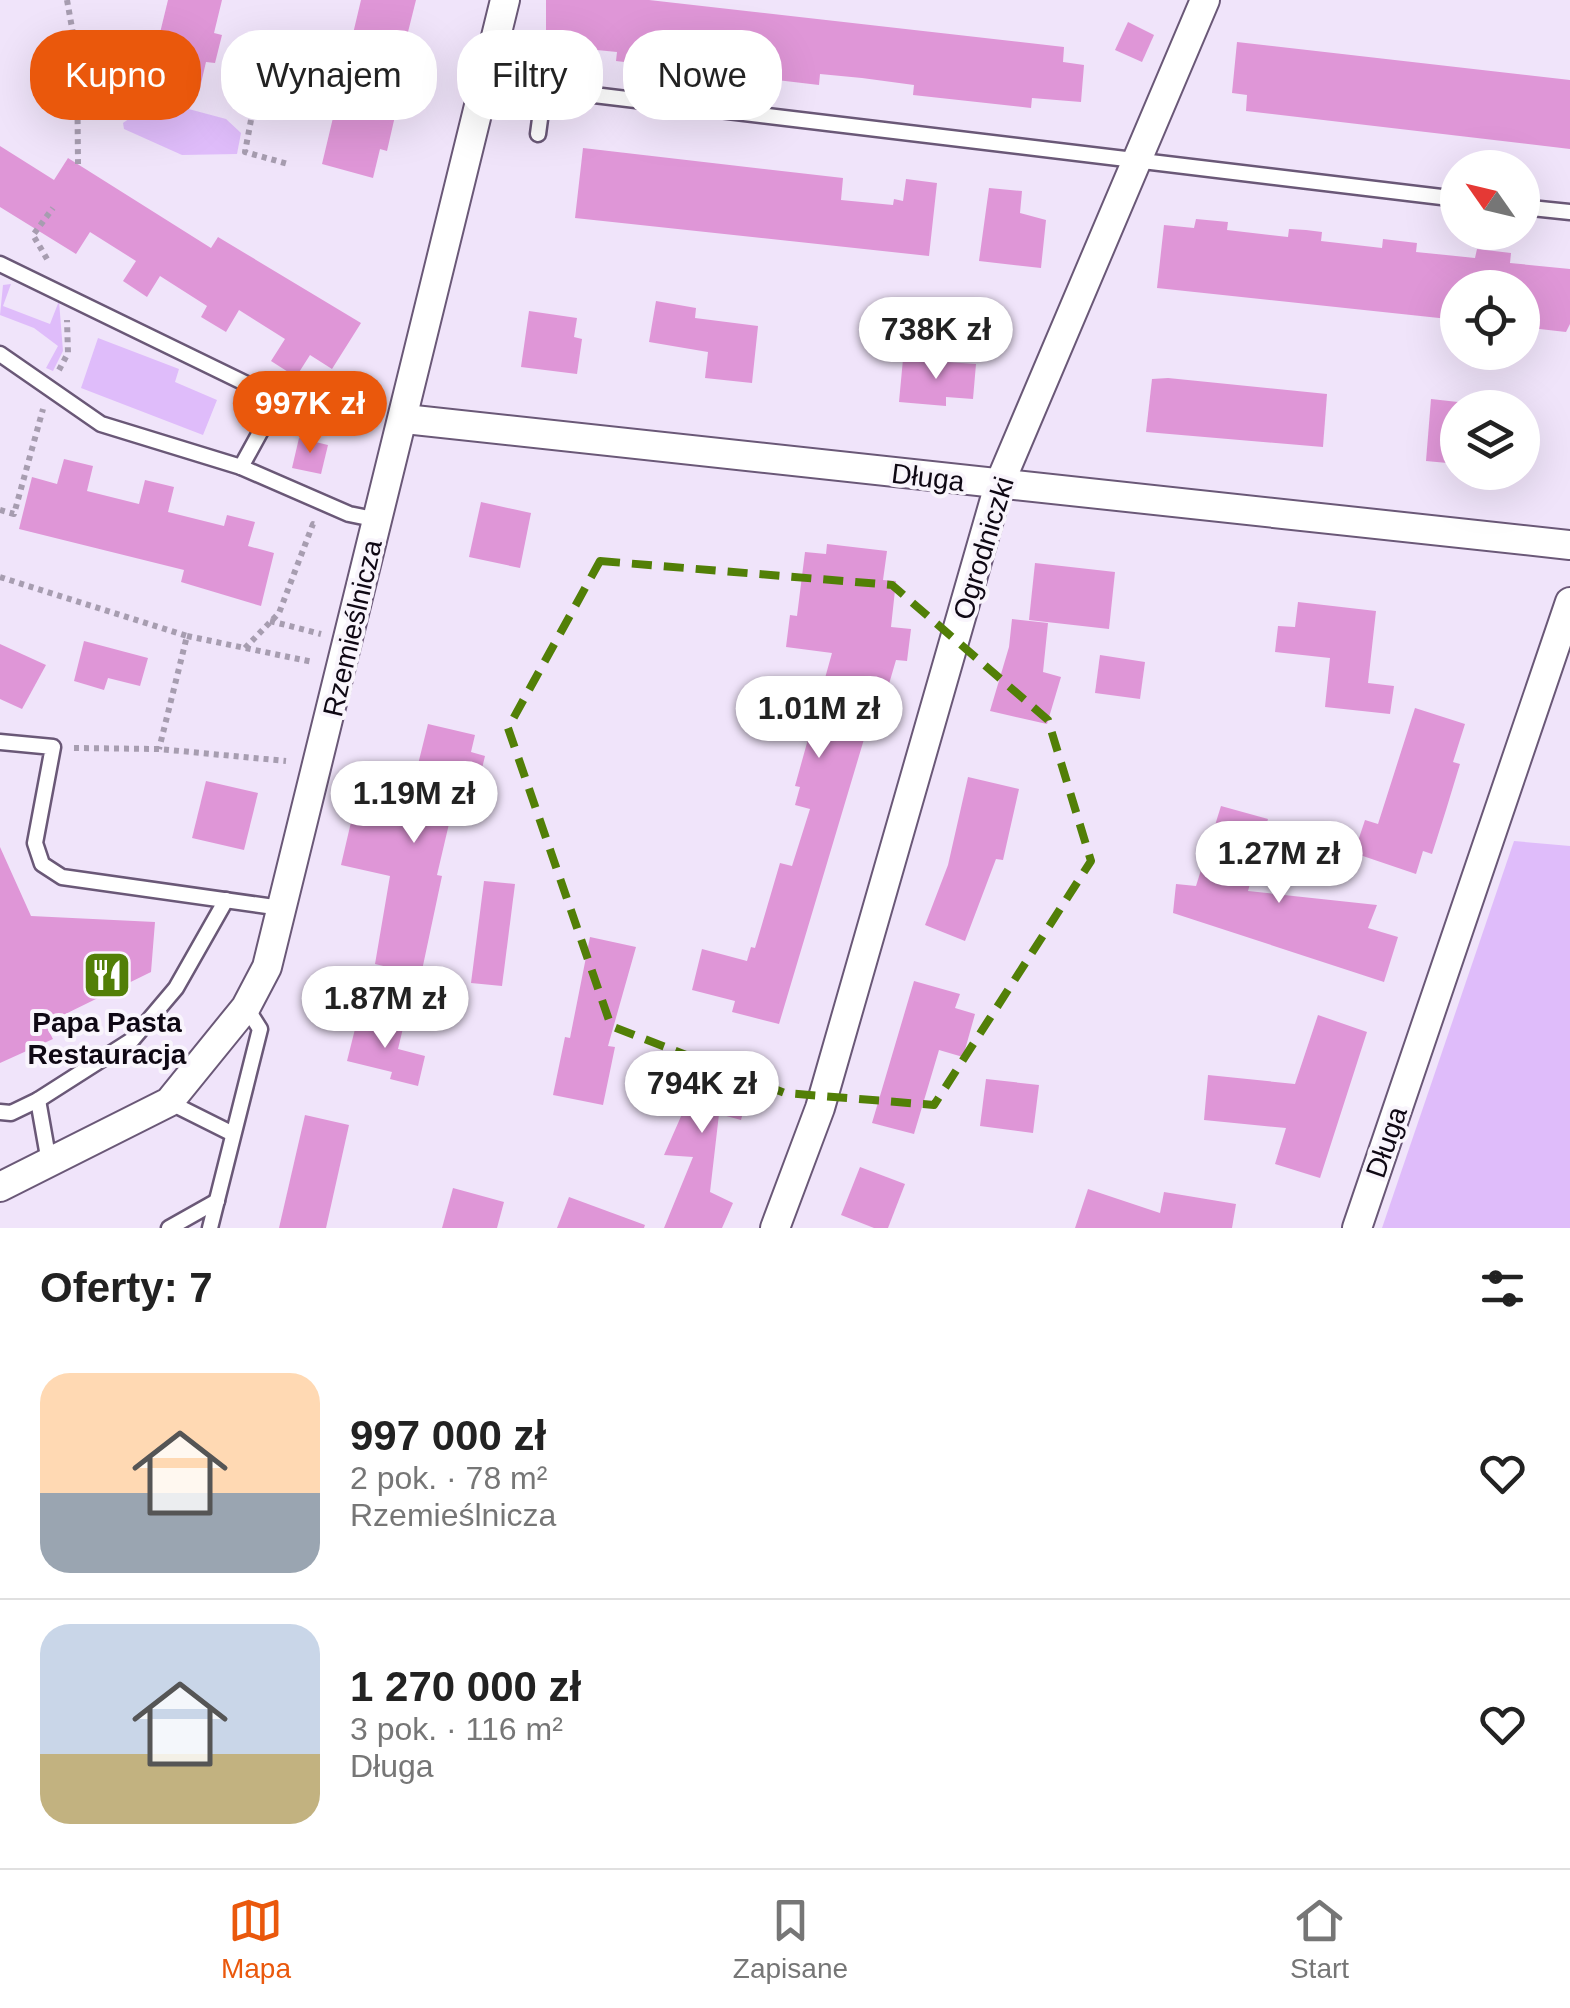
<!DOCTYPE html>
<html lang="pl">
<meta charset="utf-8">
<style>
body{margin:0;font-family:Helvetica,sans-serif;background:#f6f6f6;color:#222;height:100vh;display:flex;flex-direction:column;font-size:38px;white-space:nowrap}
*{box-sizing:border-box;margin:0}
p{font-size:32px;color:#767676}
.icon{flex:none;width:55px;height:55px;fill:none;stroke:currentColor;stroke-width:2;stroke-linecap:round;stroke-linejoin:round}
.map{position:relative;height:1228px;overflow:hidden}
.sheet{display:flex;flex-direction:column;background:#fff;flex:1}
.sheet>*{flex:none}
.guide{position:absolute;left:30px;top:30px;width:1000px;height:90px;display:flex;gap:20px}
.needle{width:65px;rotate:304deg}
.controls{position:absolute;left:1440px;top:150px;display:grid;gap:20px}
.controls a{display:grid;place-items:center;width:100px;height:100px;border-radius:50%;background:#fff;box-shadow:0 10px 40px #0002;font-size:50px}
.price{position:absolute;translate:-50% -85px;padding:0 22px;border-radius:35px;background:#fff;color:#222;font-size:32px;line-height:65px;filter:drop-shadow(0 2px 5px #0008)}
.price::after{content:'';position:absolute;left:50%;top:60px;width:30px;height:22px;margin-left:-15px;background:inherit;clip-path:polygon(0 0,100% 0,50% 100%)}
.price.current{background:#ea580c;color:#fff}
ul{padding:0;list-style:none}
li{display:flex;align-items:center;gap:30px;height:250px;padding:0 40px}
li+li{border-top:2px solid #e0e0e0}
li span{display:grid;place-items:center;flex:none;width:280px;height:200px;border-radius:30px;color:#555}
li>.icon{margin-inline-start:auto}
span .icon{width:120px;height:120px;fill:#fffc;stroke-width:1}
li b{font-size:42px}
h2{display:flex;justify-content:space-between;align-items:center;height:120px;padding:0 40px;font-size:42px}
.pill{padding:0 35px;border-radius:40px;background:#fff;box-shadow:0 10px 40px #0002;font-size:35px;line-height:90px}
.pill.current{background:#ea580c;color:#fff}
.dock{display:flex;justify-content:space-around;align-items:center;height:140px;border-top:2px solid #e0e0e0;background:#fff;font-size:28px;color:#767676}
.dock a{display:grid;justify-items:center;gap:5px}
.dock .current{color:#ea580c}
.map>svg:first-child{display:block}
.green{fill:#dfbcfa}
.building{fill:#df96d7}
.lines{fill:none;stroke-linecap:round;stroke-linejoin:round}
.lane-casing{stroke:#6a5877;stroke-width:19}
.street-casing{stroke:#6a5877;stroke-width:32}
.path{stroke:#a79db0;stroke-width:6;stroke-dasharray:5 5;stroke-linecap:butt}
.lane{stroke:#fff;stroke-width:14}
.street{stroke:#fff;stroke-width:28}
.marked{fill:none;stroke:#527f07;stroke-width:8;stroke-dasharray:20 12;stroke-linejoin:round}
.labels{text-anchor:middle;stroke-width:8;stroke-linejoin:round;paint-order:stroke}
.street-label{font-size:28px;fill:#0f0814;stroke:#f9f5fc}
.poi-label{font-size:28px;font-weight:bold;fill:#0f0814;stroke:#f9f5fc}
</style>
<div class="map">
<svg width="1570" height="1228" viewBox="0 0 1570 1228">
<rect width="100%" height="100%" fill="#f0e4fa"/>
<g class="green">
<path d="M155,100l71,19 15,14 -4,21 -55,1 -58,-26 -1,-6z"/>
<path d="M11,284l-8,22 47,18 9,-23 4,50 -10,20 -7,-3 12,-22 -24,-18 -34,-13 3,-30z"/>
<path d="M98,338l81,31 -4,13 42,18 -14,35 -122,-47z"/>
<path d="M1514,841l56,5v382h-188z"/>
</g>
<g class="building">
<path d="M168,0h54l-8,33 8,2 -7,28 -9,-1 -7,30 -50,-14z"/>
<path d="M361,0h55l-11,44 6,2 -24,105 -7,-2 -7,29 -51,-14z"/>
<path d="M546,0h103l415,47 -1,15 21,3 -3,37 -49,-4 -1,10 -118,-13 1,-10 -52,-7 -42,-4 -1,11 -203,-24 1,-9 -71,-7z"/>
<path d="M1128,22l26,13 -12,27 -27,-12z"/>
<path d="M1237,42l333,38v69l-324,-38 1,-16 -15,-2z"/>
<path d="M0,146l54,34 14,-22 143,90 7,-11 143,86 -29,46 -22,-14 -14,22 -25,-16 14,-22 -46,-29 -13,22 -25,-15 6,-11 -47,-30 -13,21 -24,-16 13,-20 -46,-29 -14,22 -76,-47z"/>
<path d="M583,148l260,30 -2,22 52,5 1,-6 9,2 3,-22 31,4 -8,73 -354,-38z"/>
<path d="M989,188l33,3 -2,22 26,7 -5,48 -62,-7z"/>
<path d="M1196,219l32,3 -1,8 61,7 1,-8 17,1 16,2 -1,9 61,7 1,-9 34,4 -1,9 30,3 29,3 2,-9 34,4 -1,10 60,6v55l-4,8 -44,-5v-39h-64v32l-301,-32 7,-63 30,3z"/>
<path d="M656,301l40,7 -1,10 63,8 -6,57 -47,-5 3,-26 -59,-10z"/>
<path d="M529,311l48,7 -3,19 8,2 -5,35 -56,-7z"/>
<path d="M903,359l73,5 -3,35 -27,-2v9l-47,-4z"/>
<path d="M1168,378l159,16 -4,53 -177,-15 6,-53z"/>
<path d="M1431,399l27,3v62l-32,-3z"/>
<path d="M299,438l29,7 -7,29 -29,-6z"/>
<path d="M64,459l29,7 -6,25 52,13 6,-24 29,7 -6,25 56,14 3,-11 28,7 -7,24 26,7 -13,53 -80,-24 3,-12 -165,-41 13,-52 25,7z"/>
<path d="M481,502l50,11 -11,55 -51,-11z"/>
<path d="M827,544l60,7 -4,29 13,1 -5,46 20,2 -4,32 -11,-1 -12,41 -8,-2 -97,325 -47,-12 3,-11 -43,-11 10,-41 45,12 4,-14 4,1 25,-85 12,3 18,-57 -15,-4 5,-18 -5,-1 37,-133 -46,-6 4,-32 7,1 8,-64 21,2z"/>
<path d="M1035,563l80,9 -6,57 -80,-9z"/>
<path d="M1298,602l78,9 -8,72 26,3 -4,28 -65,-7 5,-49 -55,-6 3,-26 17,1z"/>
<path d="M1012,619l36,4 -5,49 18,5 -14,47 -57,-13 19,-64z"/>
<path d="M84,641l64,17 -8,28 -32,-8 -4,12 -30,-9z"/>
<path d="M0,644l46,21 -24,44 -22,-10z"/>
<path d="M1100,655l45,7 -5,37 -45,-6z"/>
<path d="M1415,708l50,16 -12,38 7,2 -14,46 -14,44 -9,-3 -7,23 -62,-21 11,-33 13,4z"/>
<path d="M428,724l47,11 -4,17 14,4 -7,29 -19,-4 -22,94 5,1 -21,99 -46,-11 15,-88 -49,-11 14,-60 50,12z"/>
<path d="M968,777l51,12 -16,71 -7,-1 -31,82 -40,-16 23,-60z"/>
<path d="M206,781l52,12 -14,57 -52,-12z"/>
<path d="M1221,806l47,13 -20,72 129,14 -9,23 30,9 -14,45 -211,-69 3,-29 20,2z"/>
<path d="M0,847l31,69 124,6 -4,50 -106,52 8,15 -53,24z"/>
<path d="M484,881l31,3 -13,102 -31,-3z"/>
<path d="M590,937l46,10 -28,99 7,1 -12,58 -50,-10 12,-58 5,1z"/>
<path d="M914,981l46,13 -5,14 20,6 -12,43 -24,-7 -25,84 -42,-11z"/>
<path d="M1318,1015l49,17 -47,146 -45,-14 11,-36 -82,-8 4,-45 87,9z"/>
<path d="M358,1017l45,11 -5,21 27,7 -7,30 -28,-7 2,-7 -45,-11z"/>
<path d="M679,1054l74,20 -12,46 -22,-6 -9,78 23,11 -11,25h-58l29,-71 -29,-2 22,-50 -20,-5z"/>
<path d="M986,1079l53,6 -6,48 -53,-7z"/>
<path d="M305,1115l44,10 -23,103h-47z"/>
<path d="M860,1167l45,17 -17,44h-14l-33,-13z"/>
<path d="M453,1188l51,14 -7,26h-55z"/>
<path d="M1088,1189l72,24 4,-21 72,12 -4,24h-157z"/>
<path d="M569,1197l76,28 -1,3h-87z"/>
</g>
<g class="lines">
<g class="lane-casing">
<g id="lane">
<path d="M538,134l6,-45 914,110"/>
<path d="M1522,207l48,5"/>
<path d="M0,264l253,123 10,40 -22,40"/>
<path d="M0,354l101,70 140,43 108,47 29,6"/>
<path d="M0,742l53,5 -18,96 7,21 20,13 219,31"/>
<path d="M38,1100l11,62"/>
<path d="M169,1102l62,31"/>
<path d="M0,1112l11,1 27,-13 94,-60 44,-52 50,-88"/>
<path d="M169,1228l48,-27"/>
<path d="M210,1228l50,-199 -14,-22"/>
</g>
</g>
<g class="street-casing">
<g id="street">
<path d="M405,419l1165,126"/>
<path d="M0,1187l169,-85 77,-95 21,-40 238,-967"/>
<path d="M775,1228l45,-120 179,-623 206,-485"/>
<path d="M1357,1228l213,-626"/>
</g>
</g>
<g class="path">
<path d="M67,0l10,56 1,108"/>
<path d="M251,120l-6,32 43,12"/>
<path d="M47,259l-14,-24 20,-27"/>
<path d="M59,370l9,-17 -1,-33"/>
<path d="M274,389l99,27"/>
<path d="M0,510l14,4 29,-105"/>
<path d="M0,577l187,59 -28,113"/>
<path d="M270,621l51,13"/>
<path d="M187,636l126,26"/>
<path d="M245,648l34,-35 34,-89 3,1"/>
<path d="M74,748l85,1 127,12"/>
</g>
<use href="#lane" class="lane"/>
<use href="#street" class="street"/>
</g>
<path class="marked" d="M600,561l292,24 156,135 43,141 -157,244 -149,-12 -174,-67 -103,-298z"/>
<defs>
<g id="restaurant-square" transform="scale(2.5)"><rect x="-9" y="-9" width="18" height="18" rx="4" fill="#527f07" stroke="#f9f5fc"/><path d="M-5-6h1v4h1v-4h1v4h1v-4h1v5L-1.5 .5V6h-2V.5L-5-1ZM5-6V6H3V1.5H1.5Q1.5-4 5-6Z" fill="#fff"/></g>
</defs>
<g fill-rule="evenodd">
<use href="#restaurant-square" x="107" y="975"/>
</g>
<g class="labels">
<g class="street-label">
<text transform="translate(928 477) rotate(7)" y="10">Długa</text>
<text transform="translate(983 548) rotate(-73)" y="10">Ogrodniczki</text>
<text transform="translate(352 628) rotate(-77)" y="10">Rzemieślnicza</text>
<text transform="translate(1386 1142) rotate(-71)" y="10">Długa</text>
</g>
<g class="poi-label">
<text x="107" y="1032">Papa Pasta<tspan x="107" dy="32">Restauracja</tspan></text>
</g>
</g>
</svg>
<div class="controls">
<a><svg class="needle" viewBox="-14 -14 28 28"><path d="M0-13l5 13h-10z" fill="#e53935"/><path d="M0 13l5-13h-10z" fill="#767676"/></svg></a>
<a><svg class="icon" aria-label="locate" viewBox="0 0 24 24"><circle cx="12" cy="12" r="6"/><path d="M12 2v4M12 18v4M2 12h4M18 12h4"/></svg></a>
<a><svg class="icon" aria-label="layers" viewBox="0 0 24 24"><path d="M12 4l9 5-9 5-9-5zM3 14l9 5 9-5"/></svg></a>
</div>
<b class="price" style="left:936px;top:382px">738K zł</b>
<b class="price current" style="left:310px;top:456px">997K zł</b>
<b class="price" style="left:819px;top:761px">1.01M zł</b>
<b class="price" style="left:414px;top:846px">1.19M zł</b>
<b class="price" style="left:1279px;top:906px">1.27M zł</b>
<b class="price" style="left:385px;top:1051px">1.87M zł</b>
<b class="price" style="left:702px;top:1136px">794K zł</b>
<div class="guide">
<a class="pill current">Kupno</a>
<a class="pill">Wynajem</a>
<a class="pill">Filtry</a>
<a class="pill">Nowe</a>
</div>
</div>
<section class="sheet">
<h2>Oferty: 7<svg class="icon" aria-label="filters" viewBox="0 0 24 24"><path d="M4 7h16M4 17h16"/><circle cx="9" cy="7" r="2"/><circle cx="15" cy="17" r="2"/></svg></h2>
<ul>
<li><span style="background:linear-gradient(#ffd9b3 60%,#9aa5b1 0)"><svg class="icon" aria-label="home" viewBox="0 0 24 24"><path d="M3 11l9-7 9 7M6 9v11h12V9"/></svg></span><div><b>997 000 zł</b><p>2 pok. · 78 m²</p><p>Rzemieślnicza</p></div><svg class="icon" aria-label="heart" viewBox="0 0 24 24"><path d="M12 20l-8-8c-3-5 5-10 8-4 3-6 11-1 8 4z"/></svg></li>
<li><span style="background:linear-gradient(#c9d6e8 65%,#c2b280 0)"><svg class="icon" aria-label="home" viewBox="0 0 24 24"><path d="M3 11l9-7 9 7M6 9v11h12V9"/></svg></span><div><b>1 270 000 zł</b><p>3 pok. · 116 m²</p><p>Długa</p></div><svg class="icon" aria-label="heart" viewBox="0 0 24 24"><path d="M12 20l-8-8c-3-5 5-10 8-4 3-6 11-1 8 4z"/></svg></li>
</ul>
</section>
<nav class="dock">
<a class="current"><svg class="icon" aria-label="map" viewBox="0 0 24 24"><path d="M3 6l6-2 6 2 6-2v14l-6 2-6-2-6 2zM9 4v14M15 6v14"/></svg>Mapa</a>
<a><svg class="icon" aria-label="saved" viewBox="0 0 24 24"><path d="M7 4h10v16l-5-4-5 4z"/></svg>Zapisane</a>
<a><svg class="icon" aria-label="home" viewBox="0 0 24 24"><path d="M3 11l9-7 9 7M6 9v11h12V9"/></svg>Start</a>
</nav>
